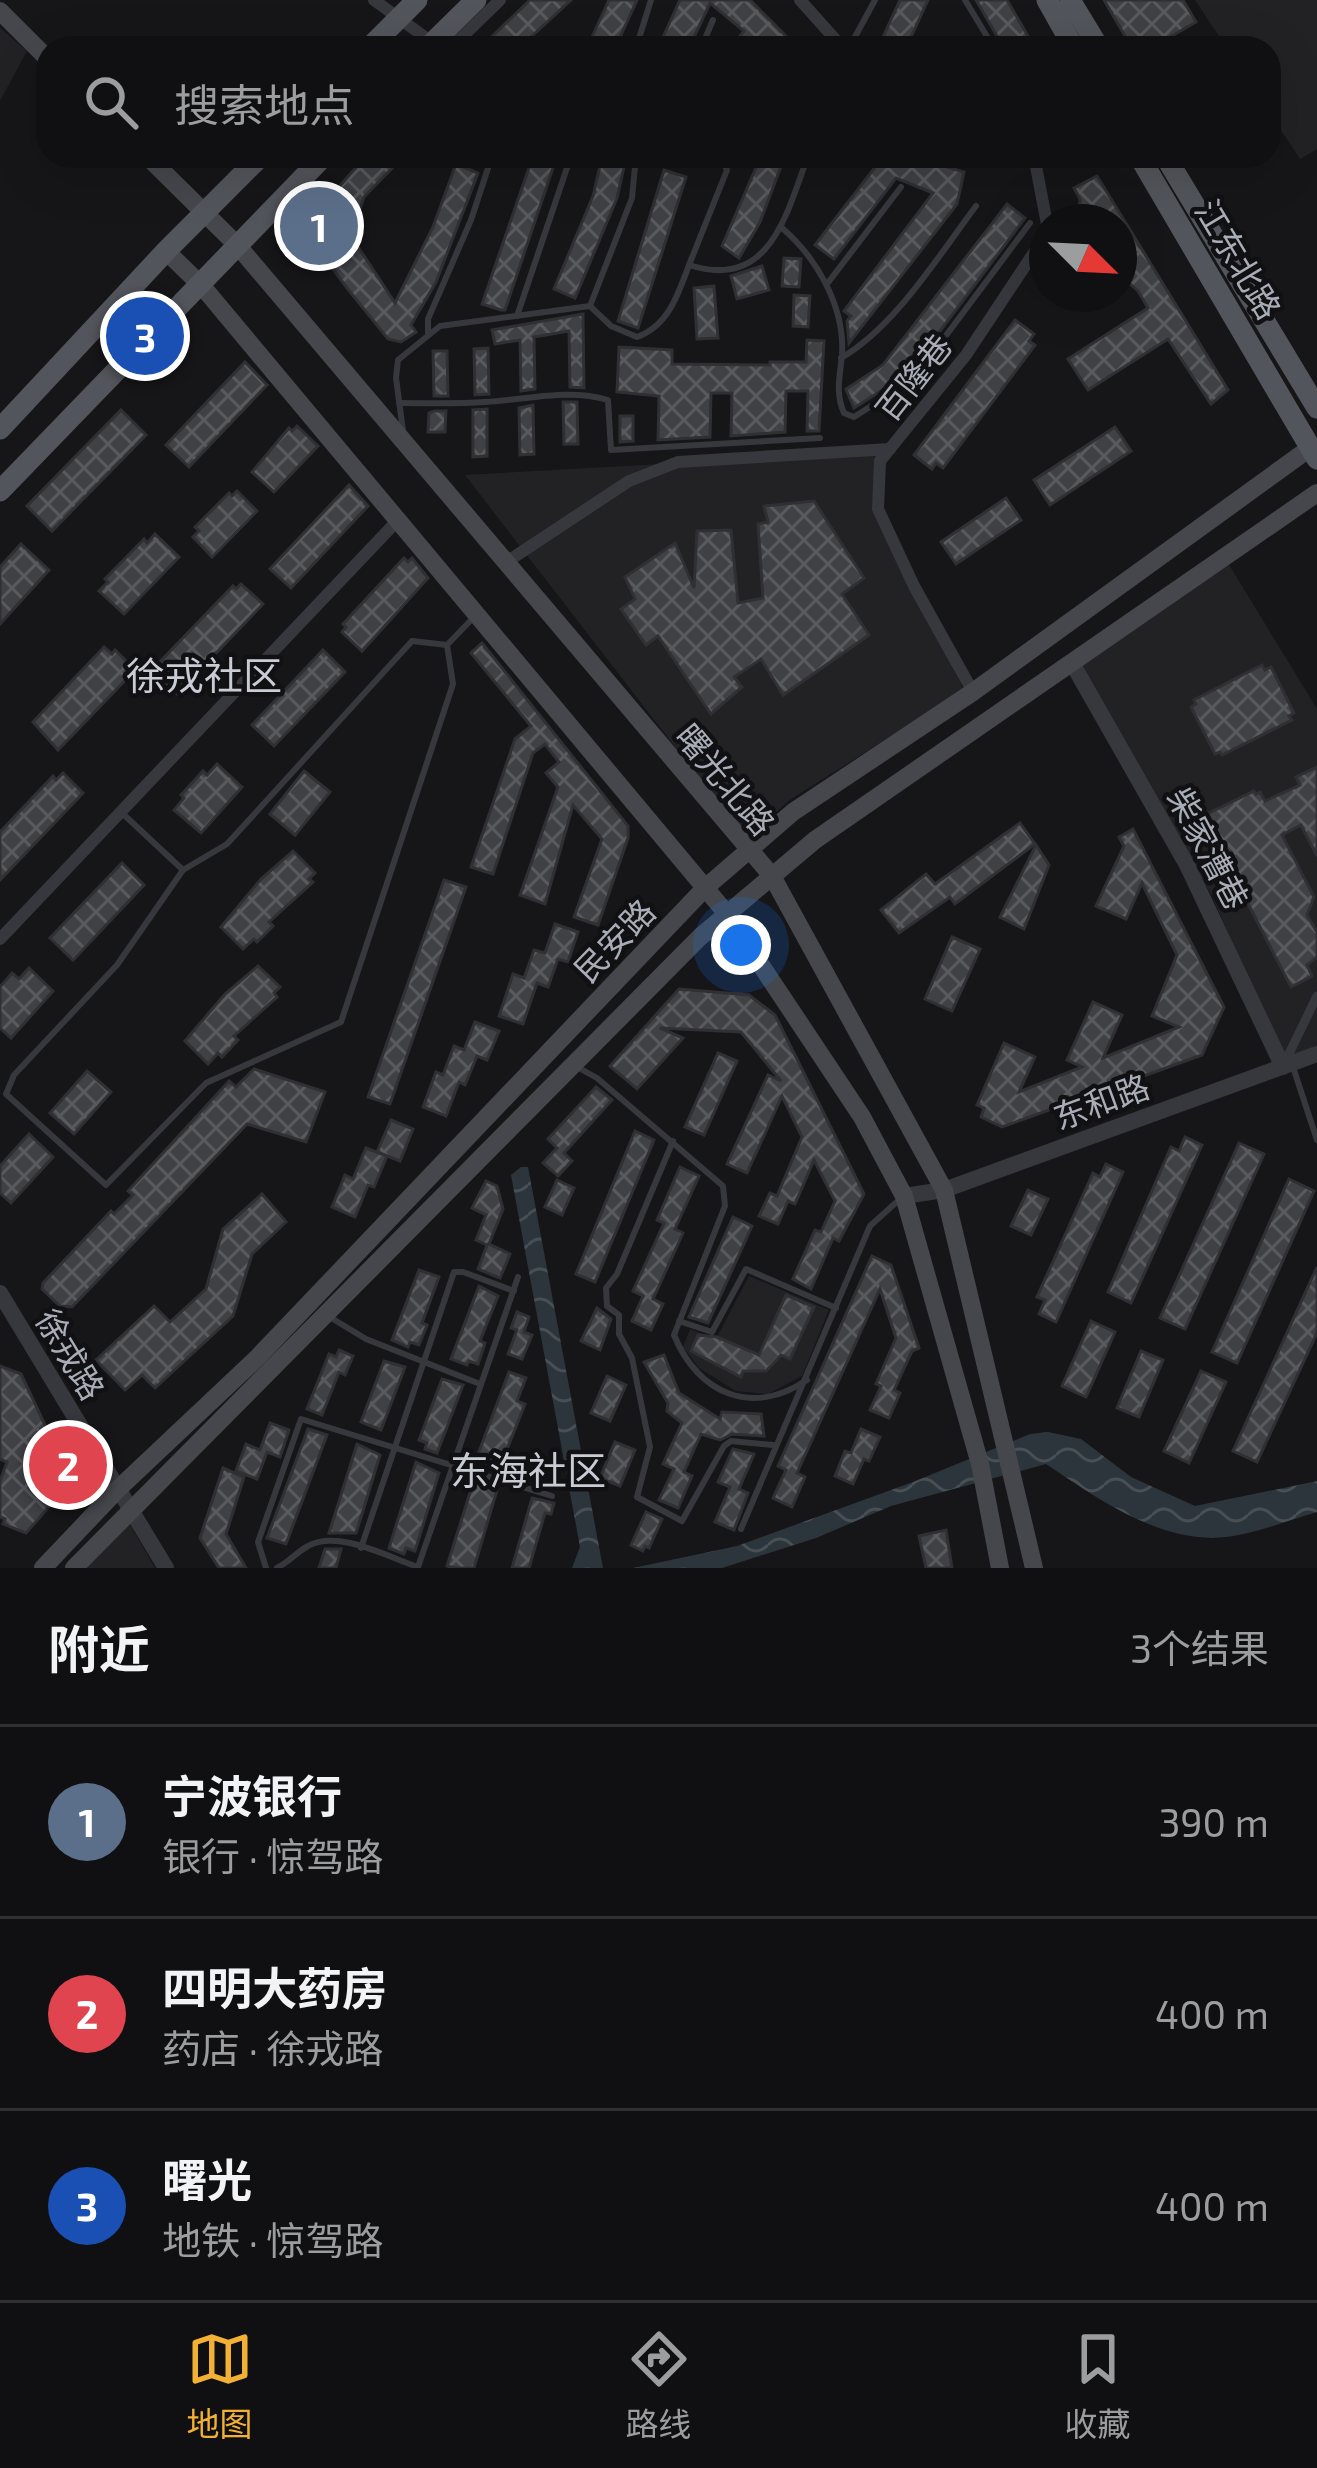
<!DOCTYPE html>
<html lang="zh">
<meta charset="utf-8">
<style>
body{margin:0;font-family:"Exo 2","Noto Sans SC",sans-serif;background:#1e1e20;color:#f1f3f6}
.compass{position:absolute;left:1029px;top:204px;width:108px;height:108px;border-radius:50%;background:#101012;box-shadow:0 12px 48px #0002;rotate:114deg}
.you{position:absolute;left:741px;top:945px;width:42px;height:42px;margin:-30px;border:9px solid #fff;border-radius:50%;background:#1a73e8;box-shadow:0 0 0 18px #1a73e833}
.badge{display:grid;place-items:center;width:78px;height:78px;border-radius:50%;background:#f2b134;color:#fff;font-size:39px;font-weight:700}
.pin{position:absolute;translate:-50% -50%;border:6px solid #fff;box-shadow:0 3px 12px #0006}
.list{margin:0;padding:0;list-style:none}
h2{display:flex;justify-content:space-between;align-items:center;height:156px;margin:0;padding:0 48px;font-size:51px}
h2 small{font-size:39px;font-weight:400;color:#9c9d9f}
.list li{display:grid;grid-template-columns:78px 1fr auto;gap:36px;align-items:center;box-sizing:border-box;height:192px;padding:0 48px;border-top:3px solid #303032}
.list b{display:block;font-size:45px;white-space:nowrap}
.list p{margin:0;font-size:39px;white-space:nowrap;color:#9c9d9f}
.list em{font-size:39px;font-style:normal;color:#9c9d9f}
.icon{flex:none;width:66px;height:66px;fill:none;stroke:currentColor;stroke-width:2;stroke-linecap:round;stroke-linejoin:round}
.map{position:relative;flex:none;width:1317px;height:1568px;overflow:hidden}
.search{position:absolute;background:#101012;box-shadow:0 12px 48px #0002;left:36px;right:36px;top:36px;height:132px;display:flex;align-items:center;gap:30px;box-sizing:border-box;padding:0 42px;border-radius:36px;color:#9c9d9f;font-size:45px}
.sheet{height:732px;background:#101012}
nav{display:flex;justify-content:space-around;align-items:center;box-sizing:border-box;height:168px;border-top:3px solid #303032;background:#101012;font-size:33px;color:#9c9d9f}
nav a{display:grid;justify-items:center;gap:6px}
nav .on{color:#f2b134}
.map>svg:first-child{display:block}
</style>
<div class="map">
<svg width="1317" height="1568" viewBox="0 0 1317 1568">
<defs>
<pattern id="water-waves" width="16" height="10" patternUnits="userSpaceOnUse" patternTransform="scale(3)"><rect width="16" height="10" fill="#2c353c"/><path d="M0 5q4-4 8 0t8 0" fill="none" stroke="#485056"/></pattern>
<pattern id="building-cross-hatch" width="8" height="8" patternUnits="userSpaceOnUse" patternTransform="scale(3)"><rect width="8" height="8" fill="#404145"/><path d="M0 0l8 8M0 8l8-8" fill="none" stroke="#595a5e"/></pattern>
</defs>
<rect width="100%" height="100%" fill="#161618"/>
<g fill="#222225">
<path d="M1195 0H1317V149L1300 159 1269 112V48H1227Z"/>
<path d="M0 28 27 51 0 101Z"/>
<path d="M877 452 872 510 964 690 788 801 747 840 465 475Z"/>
<path d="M1228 563 1317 709V1047L1283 1060 1212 896 1079 664Z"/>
<path d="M749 1276 829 1310 802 1376 768 1394 736 1391 699 1368 683 1347 690 1329 716 1339Z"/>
<path d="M129 1523 155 1568H86Z"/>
</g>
<g fill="url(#water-waves)">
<path d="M521 1167H528L603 1568H572L580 1547 511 1175Z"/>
<path d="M1048 1432 1081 1439 1131 1477 1195 1506 1317 1481V1512C1288 1520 1256 1534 1226 1537 1161 1544 1098 1499 1046 1464L891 1506 816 1538 722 1568H633L737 1546 913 1482 1030 1434Z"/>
</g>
<g fill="url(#building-cross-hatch)" stroke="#303034" stroke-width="3">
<path d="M530 0H571L519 48H480Z"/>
<path d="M609 0H637L615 48H587Z"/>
<path d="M680 0H750L798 48H730L744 31 710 3 689 48H658Z"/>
<path d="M900 0H928L906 48H878Z"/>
<path d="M976 0H1007L1035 48H1004Z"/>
<path d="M1104 0H1183L1196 22 1151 48H1132Z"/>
<path d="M366 156H404L364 197 351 236 395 303 433 227 456 164 478 173 436 282 411 325 416 332 401 342 388 339 347 288 330 265 322 242V219L330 197Z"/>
<path d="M533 156H557L505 310H501L482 304Z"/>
<path d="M761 156H785L760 222 739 258 722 246Z"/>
<path d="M862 156H911L964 172 957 204 849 343 847 321 851 316 844 311 933 193 896 178 834 259 815 245 876 166Z"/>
<path d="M601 161 624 167 617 198 575 298 554 289 593 196Z"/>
<path d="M664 170 686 177 638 328 618 321Z"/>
<path d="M1097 176 1228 390 1211 404 1168 339 1088 390 1068 359 1148 308 1138 291 1119 274V222H1078L1080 199 1074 188Z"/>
<path d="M1007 204 1025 218 922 355 896 381 854 408 846 389 883 365Z"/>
<path d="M784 258 801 259 799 287 782 286Z"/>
<path d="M762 266 769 290 737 299 731 276Z"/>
<path d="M714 286 718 338 697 339 694 288Z"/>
<path d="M794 295 810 296 808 327 793 326Z"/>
<path d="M583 314 584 388 570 387 569 331 534 337 535 389 521 391 520 340 495 344 492 330Z"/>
<path d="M1015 320 1034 334 1029 341 1035 345 943 468 936 463 932 469 914 455Z"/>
<path d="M807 340 824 341 819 431H807L808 391H786L785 432 731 436 732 393H711L710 437 658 440 659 396 617 392 619 347 672 350V364L770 365V362H806Z"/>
<path d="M488 348 489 394 475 395 474 349Z"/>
<path d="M433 351H447L448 396H434Z"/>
<path d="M245 362 267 385 189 467 166 445Z"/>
<path d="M563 402H577L578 444H564Z"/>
<path d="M533 405 534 454 520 455 519 408Z"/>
<path d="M487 409V456L473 457V410Z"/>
<path d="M121 410 146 435 52 531 27 506Z"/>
<path d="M434 411H446L445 432H428L429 413Z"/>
<path d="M620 416H633V441L620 442Z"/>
<path d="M297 426 318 446 274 492 252 472 289 428 292 431Z"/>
<path d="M1115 427 1131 451 1050 505 1034 480Z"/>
<path d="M349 485 368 506 291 588 270 569Z"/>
<path d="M237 491 257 511 212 557 193 537 199 531 195 527 229 493 232 496Z"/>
<path d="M1006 498 1021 520 956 564 941 542Z"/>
<path d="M814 501 864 578 842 594 869 635 783 695 761 659 734 677 742 687 711 714 658 636 646 645 621 609 635 599 625 577 675 543 694 588 697 531 731 530 738 603 763 598 758 524 768 522 764 506Z"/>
<path d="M155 534 179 557 124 614 99 591 108 582 105 579 144 539 147 543Z"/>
<path d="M21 544 49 570 0 624V567Z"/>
<path d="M404 558 408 562 412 558 428 578 362 651 342 632 346 627 343 624Z"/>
<path d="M241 584 263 604 177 694 152 670 233 586 236 589Z"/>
<path d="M482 643 628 826V838L598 925 574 917 602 839 573 805 545 904 520 895 558 787 546 773 559 762 545 744 533 753 493 874 471 867 515 739 531 726 471 653Z"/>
<path d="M104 647 112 654 115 650 135 670 58 750 33 722Z"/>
<path d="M323 650 345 672 274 746 252 725Z"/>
<path d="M1262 665 1265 670 1271 667 1294 713 1289 716 1292 720 1222 755 1220 752 1215 754 1191 707 1196 704 1194 700Z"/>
<path d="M217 764 242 787 201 833 174 810 184 798 181 795 203 771 207 775Z"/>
<path d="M1317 767V856L1301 825 1282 835 1314 897 1307 915 1317 932V957L1307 965 1312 976 1291 987 1206 822 1210 820 1207 814 1254 791 1256 794 1260 792 1265 801 1300 785 1296 777Z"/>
<path d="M304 771 330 792 295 835 270 814Z"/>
<path d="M63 773 83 793 0 880V832L53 776 56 780Z"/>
<path d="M1020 823 1035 844 955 904 950 897 899 933 881 910 926 874 935 884Z"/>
<path d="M1133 829 1224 1007 1202 1055 1002 1127 981 1117 984 1108 977 1105 1004 1043 1035 1057 1019 1092 1082 1067 1067 1060 1093 1002 1122 1015 1103 1058 1179 1027 1152 1016 1177 955 1142 883 1126 919 1096 906 1124 846 1119 837Z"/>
<path d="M1036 845 1049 865 1024 929 1000 917Z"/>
<path d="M293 851 315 873 309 879 313 882 269 922 273 926 257 942 254 939 243 949 221 927 261 879Z"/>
<path d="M122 863 144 885 73 960 50 938Z"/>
<path d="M444 880 466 887 390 1104 368 1097Z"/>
<path d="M555 924 578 932 568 962 558 959 548 987 537 983 523 1024 499 1016 513 974 524 978 534 950 545 953Z"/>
<path d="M952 937 980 949 952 1011 925 999Z"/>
<path d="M258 966 280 987 274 993 277 997 234 1036 238 1040 222 1057 218 1053 208 1064 185 1041 225 994Z"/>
<path d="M29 968 53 991 11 1038 0 1028V987L12 973 19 979Z"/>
<path d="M679 989 749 995 775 1015 864 1194 839 1241 833 1238 811 1289 793 1279 815 1230 821 1232 835 1201 814 1160 795 1204 788 1201 778 1224 759 1216 770 1193 777 1196 802 1137 782 1096 747 1173 727 1164 768 1075 781 1081 741 1032 660 1028 683 1038 637 1089 610 1066Z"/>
<path d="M475 1022 499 1031 487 1060 477 1056 465 1085 459 1082 446 1116 423 1107 436 1072 443 1075 454 1046 464 1050Z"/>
<path d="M718 1053 737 1061 704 1135 685 1127Z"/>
<path d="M254 1069 325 1092 306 1142 247 1124 72 1307 60 1306 42 1289 43 1283 111 1211 114 1214 133 1195 128 1191 229 1081 236 1087Z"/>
<path d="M87 1071 111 1092 74 1134 50 1113Z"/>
<path d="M596 1087 612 1100 564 1153 572 1161 558 1176 543 1163 557 1148 548 1139Z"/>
<path d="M391 1120 413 1129 400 1161 377 1152Z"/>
<path d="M635 1131 654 1140 595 1282 576 1274Z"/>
<path d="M29 1134 53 1157 11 1203 0 1193V1166Z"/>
<path d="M1185 1137 1202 1145 1131 1303 1108 1292 1171 1147 1179 1151Z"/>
<path d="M1239 1143 1264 1154 1185 1329 1160 1318Z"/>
<path d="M366 1148 387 1156 374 1187 368 1185 355 1217 332 1207 345 1175 353 1179Z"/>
<path d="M1106 1164 1123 1172 1056 1322 1039 1314 1045 1300 1037 1297 1093 1173 1100 1177Z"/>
<path d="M680 1167 699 1176 675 1229 683 1233 653 1299 663 1304 651 1330 632 1321 643 1296 633 1291 664 1223 657 1220Z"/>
<path d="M1289 1179 1314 1191 1237 1363 1212 1352Z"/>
<path d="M557 1180 574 1188 562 1215 545 1207Z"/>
<path d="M486 1181 497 1186 503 1209 489 1244 510 1254 500 1278 478 1269 487 1245 476 1240 486 1215 472 1208Z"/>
<path d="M1028 1190 1048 1199 1031 1235 1011 1226Z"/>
<path d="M262 1194 286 1222 252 1254 233 1316 155 1388 142 1375 125 1390 96 1360 154 1306 170 1322 206 1289 223 1229Z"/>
<path d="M733 1217 752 1226 708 1323 689 1317Z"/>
<path d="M872 1256 891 1265 919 1348 912 1351 894 1390 900 1393 889 1418 870 1410 881 1386 876 1384 896 1338 880 1289 797 1473 805 1477 792 1507 773 1498 786 1470 778 1466Z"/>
<path d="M1317 1267V1333L1257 1462 1233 1451Z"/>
<path d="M419 1270 439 1277 422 1323 427 1325 419 1345 410 1342 408 1347 392 1340Z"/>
<path d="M479 1286 498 1296 480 1341 485 1343 478 1364 469 1361 467 1365 451 1359Z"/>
<path d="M786 1295 814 1307 790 1359 781 1355 766 1371H743L741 1377 691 1351 698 1335 717 1337 759 1355Z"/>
<path d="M597 1308 611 1319 600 1350 581 1341Z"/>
<path d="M517 1312 529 1317 524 1332 532 1335 522 1359 508 1354 517 1330 511 1328Z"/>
<path d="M1091 1321 1115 1332 1086 1397 1062 1386Z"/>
<path d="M339 1350 353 1356 345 1375 339 1372 322 1415 307 1409 329 1354 336 1357Z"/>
<path d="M1141 1351 1163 1360 1139 1417 1117 1408Z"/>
<path d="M664 1355 679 1393 720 1419 722 1412 761 1414 764 1436 732 1434 720 1440 701 1434 684 1472 692 1476 678 1508 659 1500 674 1469 663 1464 682 1423 667 1411 668 1403 644 1362Z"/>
<path d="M384 1361 405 1367 381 1430 361 1422Z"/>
<path d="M0 1366 21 1374 61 1459 60 1486 53 1502 26 1533 3 1524 5 1519 0 1517V1481L7 1462 0 1459Z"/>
<path d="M1201 1371 1226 1382 1189 1463 1164 1451Z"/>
<path d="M509 1372 526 1378 517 1401 525 1404 504 1457 496 1454 491 1469 479 1466 481 1458 477 1457Z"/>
<path d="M607 1376 626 1385 610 1421 591 1413Z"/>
<path d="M442 1379 463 1385 437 1453 425 1449 427 1443 419 1440Z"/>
<path d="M270 1423 289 1430 280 1457 267 1452 257 1479 236 1471 246 1444 260 1450Z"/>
<path d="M308 1429 327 1435 286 1544 267 1538Z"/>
<path d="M861 1429 880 1437 869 1461 864 1459 853 1484 835 1476 845 1451 851 1453Z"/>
<path d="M615 1442 635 1450 620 1486 600 1478Z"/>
<path d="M357 1444 380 1455 362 1514 356 1533H329Z"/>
<path d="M733 1449 754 1454 739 1489 748 1493 734 1530 715 1522 730 1487 718 1482Z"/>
<path d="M416 1462 439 1473 415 1551 406 1548 404 1554 389 1548Z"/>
<path d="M223 1468 244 1477 226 1534 246 1568H219L200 1538Z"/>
<path d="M474 1480 497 1490 474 1568H455L447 1566Z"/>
<path d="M532 1498 554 1503 551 1514 545 1513 529 1568H512Z"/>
<path d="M646 1512 662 1519 649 1548 645 1546 643 1551 631 1545Z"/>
<path d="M946 1530 952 1568H926L919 1536Z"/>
<path d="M325 1549H341L336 1568H319Z"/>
</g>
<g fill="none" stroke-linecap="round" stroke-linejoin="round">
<g stroke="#37383d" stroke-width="6">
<path d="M965 0 994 48"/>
<path d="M636 48 651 0"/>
<path d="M701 48 713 20"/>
<path d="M849 48 875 0"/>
<path d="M720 156 727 170 689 265C770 291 786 215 808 156"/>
<path d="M782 228C817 258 845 307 842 355 840 376 835 393 844 413L854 417 901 387 930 357 1030 223"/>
<path d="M827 284 901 187"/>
<path d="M590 306 632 198 636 156"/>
<path d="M517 316 571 156"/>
<path d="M428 333V319L471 220 492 156"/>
<path d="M841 358C895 327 939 255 976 206"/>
<path d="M399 403C428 403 456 404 485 402 526 400 568 388 608 400L611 450 820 438"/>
<path d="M403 431 396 378 398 360 440 326 590 306 611 326 637 337C668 326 678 295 689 265"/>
<path d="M447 645 412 641 227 844 183 870 117 965 14 1075 6 1094 106 1185 206 1083 341 1022 453 684 447 645 474 617"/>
<path d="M121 812 183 870"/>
<path d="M1293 1067 1317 1140"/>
<path d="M579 1068 597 1078 723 1186 725 1206 674 1335C698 1394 752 1417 807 1380"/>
<path d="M673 1141 617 1274 606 1288 607 1306 619 1315V1334L632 1358 650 1447 637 1497 682 1521 724 1446 731 1441 773 1445"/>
<path d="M328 1316 366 1339 480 1384"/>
<path d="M679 1321 712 1332 746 1269 836 1308"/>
<path d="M741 1529 870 1226 901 1198"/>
<path d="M361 1548 454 1272H463L514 1291"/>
<path d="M266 1568 258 1542 301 1419 552 1496"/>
<path d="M277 1568C290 1561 297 1552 308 1546 337 1529 388 1557 418 1567L518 1277"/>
</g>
<path stroke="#37383d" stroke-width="9" d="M1285 1062 1317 996"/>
<g stroke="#37383d" stroke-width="12">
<path d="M374 0 433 43 460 39 500 0"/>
<path d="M800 0 843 48"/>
<path d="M1034 156 1047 224"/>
<path d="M505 563 629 481 678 462 890 449"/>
<path d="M973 692 914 586 878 509 880 461 966 355 1047 233"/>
<path d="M0 939 398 520"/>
</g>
<g stroke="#37383d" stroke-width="16">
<path d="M1072 663 1187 865 1283 1067"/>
<path d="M904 1196 944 1190 1317 1054"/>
<path d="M0 1293 166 1568"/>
</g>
<g stroke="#45474d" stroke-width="18">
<path d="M0 11 48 59"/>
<path d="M147 156 238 246 772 876 944 1190 1034 1568"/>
<path d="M166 251 202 286 727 914 862 1117 904 1196 980 1464 1000 1568"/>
<path d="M43 1568 117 1490 257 1358 705 888 793 812 973 692 1310 448"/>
<path d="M74 1568 700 937 815 840 1317 493"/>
</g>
<g stroke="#53555c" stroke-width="21">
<path d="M1047 0 1074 48"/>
<path d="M1070 0 1099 48"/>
<path d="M369 48 417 0"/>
<path d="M427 48 476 0"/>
<path d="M1139 156 1317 459"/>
<path d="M1165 156 1317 408"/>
<path d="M0 429 166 251 261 156"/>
<path d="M0 491 324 156"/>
</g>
</g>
<g text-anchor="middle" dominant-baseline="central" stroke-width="9" stroke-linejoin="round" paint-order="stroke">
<g font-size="33" fill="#a8adb8" stroke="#111113">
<text transform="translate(1239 259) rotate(59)">江东北路</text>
<text transform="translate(913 377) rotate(-52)">百隆巷</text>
<text transform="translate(726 779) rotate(50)">曙光北路</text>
<text transform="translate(1209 848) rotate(62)">柴家漕巷</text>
<text transform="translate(614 940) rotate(-46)">民安路</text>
<text transform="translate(1101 1101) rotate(-20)">东和路</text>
<text transform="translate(71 1354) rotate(59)">徐戎路</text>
</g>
<g font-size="39" fill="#c9ccd4" stroke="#111113">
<text x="204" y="674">徐戎社区</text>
<text x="528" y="1469">东海社区</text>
</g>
</g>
</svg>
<svg class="compass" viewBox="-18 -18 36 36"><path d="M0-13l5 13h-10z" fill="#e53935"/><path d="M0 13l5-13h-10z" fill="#9c9d9f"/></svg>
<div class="you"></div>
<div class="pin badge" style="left:319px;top:226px;background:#5c6f8a">1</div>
<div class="pin badge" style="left:68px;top:1465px;background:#e0444e">2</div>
<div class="pin badge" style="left:145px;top:336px;background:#1a4fb4">3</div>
<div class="search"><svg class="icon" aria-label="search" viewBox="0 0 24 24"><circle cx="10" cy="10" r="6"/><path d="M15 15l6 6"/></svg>搜索地点</div>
</div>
<section class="sheet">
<h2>附近<small>3个结果</small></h2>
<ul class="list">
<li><span class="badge" style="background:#5c6f8a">1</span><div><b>宁波银行</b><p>银行 · 惊驾路</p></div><em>390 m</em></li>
<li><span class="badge" style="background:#e0444e">2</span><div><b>四明大药房</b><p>药店 · 徐戎路</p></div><em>400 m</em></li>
<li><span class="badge" style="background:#1a4fb4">3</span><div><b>曙光</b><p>地铁 · 惊驾路</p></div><em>400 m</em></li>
</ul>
</section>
<nav>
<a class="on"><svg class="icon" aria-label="map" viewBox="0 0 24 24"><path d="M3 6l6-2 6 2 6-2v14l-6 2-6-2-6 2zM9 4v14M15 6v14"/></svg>地图</a>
<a><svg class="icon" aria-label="directions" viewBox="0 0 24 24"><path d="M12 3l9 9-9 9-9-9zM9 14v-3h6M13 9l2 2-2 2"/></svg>路线</a>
<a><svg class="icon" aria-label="saved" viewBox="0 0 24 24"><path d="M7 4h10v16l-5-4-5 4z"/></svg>收藏</a>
</nav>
